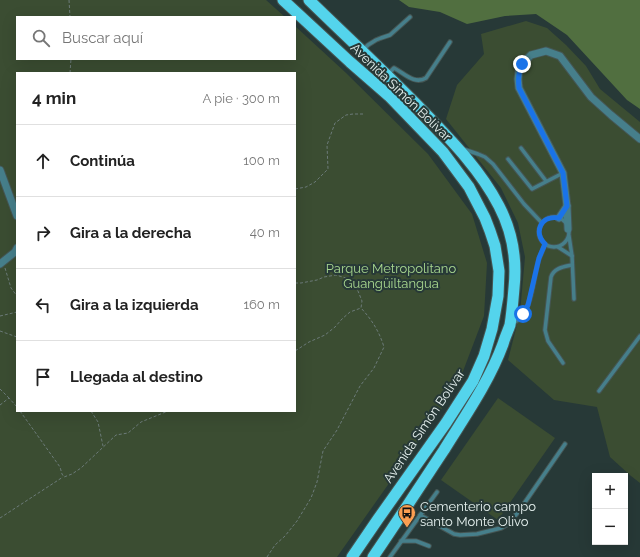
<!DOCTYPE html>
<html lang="es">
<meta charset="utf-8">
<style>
body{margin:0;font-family:Raleway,sans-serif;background:#f6f6f6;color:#222}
.controls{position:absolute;right:12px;bottom:12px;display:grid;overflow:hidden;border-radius:0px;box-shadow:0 4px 16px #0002}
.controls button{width:36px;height:36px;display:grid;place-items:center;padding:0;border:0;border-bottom:1px solid #e0e0e0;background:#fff;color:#222;font:20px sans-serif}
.stop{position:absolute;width:12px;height:12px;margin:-9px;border:3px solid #1a73e8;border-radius:50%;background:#fff}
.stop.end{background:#1a73e8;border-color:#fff;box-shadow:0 1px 4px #0008}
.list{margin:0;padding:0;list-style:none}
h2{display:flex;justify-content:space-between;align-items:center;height:52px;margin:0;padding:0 16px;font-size:17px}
h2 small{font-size:13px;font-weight:400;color:#767676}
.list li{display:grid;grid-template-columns:26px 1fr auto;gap:12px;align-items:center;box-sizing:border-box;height:72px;padding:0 16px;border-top:1px solid #e0e0e0}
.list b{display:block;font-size:15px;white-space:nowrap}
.list em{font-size:13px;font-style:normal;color:#767676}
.icon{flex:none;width:22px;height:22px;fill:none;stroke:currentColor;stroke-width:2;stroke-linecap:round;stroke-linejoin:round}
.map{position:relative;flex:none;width:640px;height:557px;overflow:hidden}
.search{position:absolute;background:#fff;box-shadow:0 4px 16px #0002;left:16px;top:16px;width:280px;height:44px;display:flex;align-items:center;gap:10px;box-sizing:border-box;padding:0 14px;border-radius:0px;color:#767676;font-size:15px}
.panel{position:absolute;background:#fff;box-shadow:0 4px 16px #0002;left:16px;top:72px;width:280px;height:340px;border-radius:0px}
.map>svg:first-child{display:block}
</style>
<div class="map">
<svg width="640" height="557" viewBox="0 0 640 557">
<rect width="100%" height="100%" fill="#273937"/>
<g fill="#3b4d32" fill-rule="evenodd">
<path d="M0 0H266L285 17H17V59H295V26L345 72 428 154 472 214 487 263 484 316 457 387 337 557H0ZM17 73H295V411H17Z"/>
<path d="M526 21 547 28 566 45 586 66 600 89 640 122V483L631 476 610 457 597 407 554 400 508 360 520 313 525 257 518 223 501 188 446 119 457 85 484 54 481 34Z"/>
<path d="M498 398 555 438 498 520 441 480Z"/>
</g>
<path fill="#516f40" d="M399 0H640V109L627 100 567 35 536 14 505 16 467 24 440 12 409 7Z"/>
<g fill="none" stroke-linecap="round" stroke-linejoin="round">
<defs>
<g id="service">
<path d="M363 50 368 45 376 40 381 38 390 35 410 17"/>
<path d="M388 74 394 68C404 73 414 85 426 78L450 42"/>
<path d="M521 148 546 181"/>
<path d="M463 149 478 154 485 157 493 164 524 204 542 223"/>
<path d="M508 159 532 189 563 173"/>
<circle cx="554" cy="232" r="15"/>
<path d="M569 236 572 256 574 299"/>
<path d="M558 247 572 256"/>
<path d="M512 324C534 312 532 280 539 259 541 254 543 249 545 245"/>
<path d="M563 363 548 341 545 330 551 277C554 268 563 267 572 265"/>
<path d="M599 391 640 336"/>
<path d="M420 515 454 534 460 535 477 534 501 528 508 524 519 511 565 444"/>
<path d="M401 541H416L429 546"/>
<path d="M390 557 437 492"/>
</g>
<g id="minor">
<path d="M0 170 17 216"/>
<path d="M559 218 567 206"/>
<path d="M568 229 567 206 563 173 519 88 518 79 519 71 522 64 531 55 546 51 560 56 591 97 611 115 640 139"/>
<path d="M0 264 15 252 17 248"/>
</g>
<g id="trunk">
<path d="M283 0 350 62 389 96 443 152 469 187 485 218 490 231 495 246 499 271 498 296 492 329 484 356 473 381 446 423 378 519 352 557"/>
<path d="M309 0C348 38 388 75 425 113 453 142 481 171 499 206 512 231 517 260 514 288 513 300 512 313 510 325 508 331 505 337 503 344 489 382 465 416 444 450 420 486 397 522 373 557"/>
</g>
</defs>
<use href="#service" stroke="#455654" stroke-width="5.5"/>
<use href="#minor" stroke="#455654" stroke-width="9"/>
<use href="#trunk" stroke="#455654" stroke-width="13"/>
<g stroke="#6c7b79" stroke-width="1" stroke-dasharray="3 2" stroke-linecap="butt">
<path d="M69 0 70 17"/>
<path d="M70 73 71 59"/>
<path d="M295 189 306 187 315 182 328 169 327 145 335 123 346 115 353 114H365"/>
<path d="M5 268 11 288 17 296"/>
<path d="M295 283H301L317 280 324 277 336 275 349 279 358 291 362 301 361 308 350 312 342 319 335 327 325 335 309 342 295 351"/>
<path d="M0 316 17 312"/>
<path d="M0 331 17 337"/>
<path d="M0 389 9 398"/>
<path d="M0 405 9 398 17 407"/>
<path d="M20 411 60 467 62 474 64 477 72 474 81 468 116 435 128 433 141 422 168 411"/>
<path d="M91 411 98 422 103 446"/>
<path d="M0 518 63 477"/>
<path d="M267 557 275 545 285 536 297 521 311 498 317 482 323 451 337 430 360 386 374 368 384 347C379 331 372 320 361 308"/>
</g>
<use href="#service" stroke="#467f8b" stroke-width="3.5"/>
<use href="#minor" stroke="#467f8b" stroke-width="7"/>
<use href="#trunk" stroke="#54d4ec" stroke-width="11"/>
</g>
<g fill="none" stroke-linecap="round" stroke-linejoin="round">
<path stroke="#1a73e8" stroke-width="5" d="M522 64C518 72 518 79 519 88L563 173 567 206 559 218C541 215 533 232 545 244L539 258 528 305 523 314"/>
</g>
<defs>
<symbol id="bus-pin" viewBox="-11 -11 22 30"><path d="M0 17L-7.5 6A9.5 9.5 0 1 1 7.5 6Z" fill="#fb9e51" stroke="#273937"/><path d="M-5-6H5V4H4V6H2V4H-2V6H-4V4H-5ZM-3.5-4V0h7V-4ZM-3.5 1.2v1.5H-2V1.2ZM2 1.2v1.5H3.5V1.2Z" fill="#111"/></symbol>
</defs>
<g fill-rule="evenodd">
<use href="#bus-pin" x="397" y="503" width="20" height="27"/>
</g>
<g text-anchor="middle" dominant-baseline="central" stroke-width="4" stroke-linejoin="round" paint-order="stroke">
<g font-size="13" fill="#e5f0ee" stroke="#273937">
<text transform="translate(401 92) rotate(44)">Avenida Simón Bolívar</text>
<text transform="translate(424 426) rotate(-56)">Avenida Simón Bolívar</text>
</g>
<g font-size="13" fill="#a8d78f" stroke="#273937">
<text x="391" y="268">Parque Metropolitano<tspan x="391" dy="15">Guangüiltangua</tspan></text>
</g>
<g font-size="13" fill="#e5f0ee" stroke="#273937" text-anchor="start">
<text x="420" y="506">Cementerio campo<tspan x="420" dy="15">santo Monte Olivo</tspan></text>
</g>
</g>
</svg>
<div class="controls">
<button>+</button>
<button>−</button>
</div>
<div class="stop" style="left:523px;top:314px"></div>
<div class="stop end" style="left:522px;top:64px"></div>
<div class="search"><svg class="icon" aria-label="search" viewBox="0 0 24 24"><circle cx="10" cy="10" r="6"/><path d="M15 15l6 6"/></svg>Buscar aquí</div>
<section class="panel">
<h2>4 min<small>A pie · 300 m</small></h2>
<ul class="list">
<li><svg class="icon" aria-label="ahead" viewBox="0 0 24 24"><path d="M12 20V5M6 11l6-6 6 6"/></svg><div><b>Continúa</b></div><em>100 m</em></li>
<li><svg class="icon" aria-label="right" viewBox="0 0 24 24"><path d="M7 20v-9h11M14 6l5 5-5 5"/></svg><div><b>Gira a la derecha</b></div><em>40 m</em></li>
<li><svg class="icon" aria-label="left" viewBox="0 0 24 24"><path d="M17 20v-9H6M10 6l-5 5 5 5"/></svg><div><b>Gira a la izquierda</b></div><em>160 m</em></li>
<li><svg class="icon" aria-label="arrive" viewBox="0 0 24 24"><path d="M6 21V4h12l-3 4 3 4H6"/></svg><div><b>Llegada al destino</b></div></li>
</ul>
</section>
</div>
